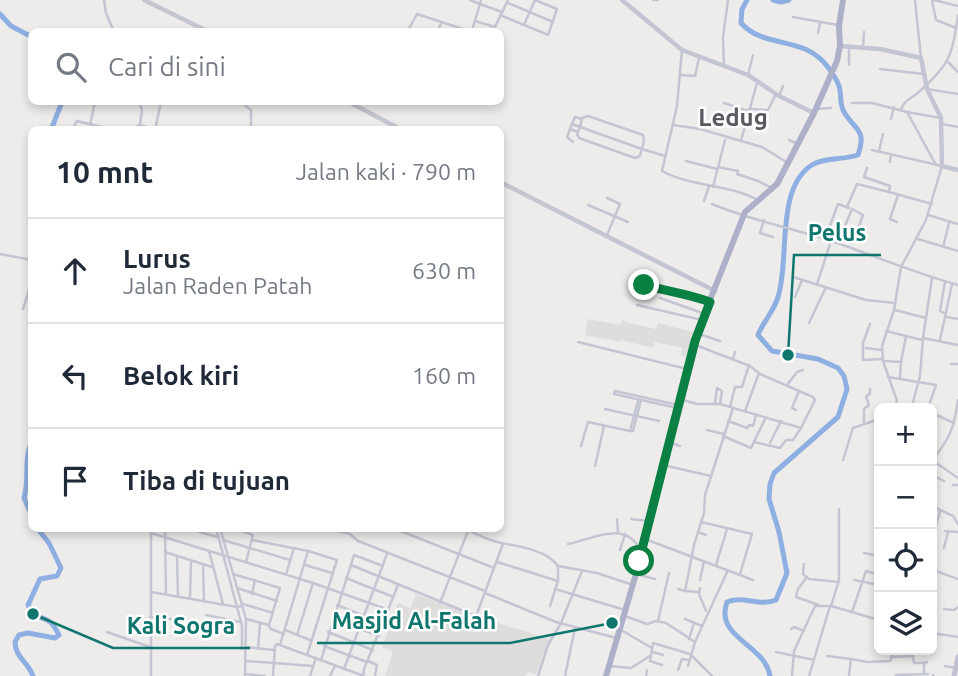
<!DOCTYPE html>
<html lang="id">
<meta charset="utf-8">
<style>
body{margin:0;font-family:Ubuntu,sans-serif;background:#f2f2f3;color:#1f2937}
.controls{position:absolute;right:21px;bottom:21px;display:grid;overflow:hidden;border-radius:10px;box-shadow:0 4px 10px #0003}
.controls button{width:63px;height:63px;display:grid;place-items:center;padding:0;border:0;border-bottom:2px solid #e0e1e3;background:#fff;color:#1f2937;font:35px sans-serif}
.stop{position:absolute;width:21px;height:21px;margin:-16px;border:5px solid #0b8043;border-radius:50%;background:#fff}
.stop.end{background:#0b8043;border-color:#fff;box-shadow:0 2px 7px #0008}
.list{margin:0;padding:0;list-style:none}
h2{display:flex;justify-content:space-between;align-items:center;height:91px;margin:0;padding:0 28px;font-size:30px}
h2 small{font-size:23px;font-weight:400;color:#747a83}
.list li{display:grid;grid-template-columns:46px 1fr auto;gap:21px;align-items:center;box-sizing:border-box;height:105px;padding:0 28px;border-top:2px solid #e0e1e3}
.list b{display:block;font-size:26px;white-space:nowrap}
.list p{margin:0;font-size:23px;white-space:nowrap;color:#747a83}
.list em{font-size:23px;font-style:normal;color:#747a83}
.icon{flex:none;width:38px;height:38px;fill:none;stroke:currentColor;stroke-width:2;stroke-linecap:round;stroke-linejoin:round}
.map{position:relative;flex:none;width:958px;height:676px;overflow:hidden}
.search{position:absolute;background:#fff;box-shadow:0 4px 10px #0003;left:28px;top:28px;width:476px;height:77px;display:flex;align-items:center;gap:18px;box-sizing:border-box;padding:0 24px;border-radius:10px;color:#747a83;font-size:26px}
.panel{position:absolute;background:#fff;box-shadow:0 4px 10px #0003;left:28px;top:126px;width:476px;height:406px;border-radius:10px}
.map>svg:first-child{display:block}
</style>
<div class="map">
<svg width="958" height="676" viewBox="0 0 958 676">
<rect width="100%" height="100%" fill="#eeeceb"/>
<g fill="#dfdddc">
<path d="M588 319 621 325 623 319 625 322 656 329 658 323 693 332 686 356 681 355 683 348 655 342 653 348 621 340 620 342 585 335Z"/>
<path d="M416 594 478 617 550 639 536 674 528 672 525 676H385L393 652 382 647 398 603 410 608Z"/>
</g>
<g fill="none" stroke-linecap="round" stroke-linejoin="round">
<g stroke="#8eafe2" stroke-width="5">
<path d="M747 0 742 9 741 23C764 49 803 35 827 66 832 73 839 81 840 90 841 97 840 105 844 112 855 131 867 128 858 155 844 160 824 157 812 165 775 188 790 261 778 297 774 311 763 322 758 335L772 351 818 359 838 368 844 376 847 389 838 417 774 473 770 484 769 499 779 532 787 573 776 600C760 607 742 595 727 602 714 638 765 644 770 676"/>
<path d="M773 0 781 2 789 0"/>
<path d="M0 14 11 26 32 37"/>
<path d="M51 130 62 102"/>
<path d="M32 441C23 460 30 478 24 498L32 516"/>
<path d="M33 676C28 662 15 657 15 642L19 635 28 633 55 638 59 635C49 616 48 622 33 614L28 605 40 579 57 576 61 568 49 543 37 528"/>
</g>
<g stroke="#c3c5d2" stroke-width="2.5">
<path d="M104 0 106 13 114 32"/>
<path d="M470 0 480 4 481 0"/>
<path d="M653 0H658"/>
<path d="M915 0 921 58"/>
<path d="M932 0 936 20 956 28"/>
<path d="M934 0 958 6"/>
<path d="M508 3 553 22"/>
<path d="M500 15 546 34 548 35 557 9 535 0 524 25"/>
<path d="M793 17 838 25"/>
<path d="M475 21 495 27 508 0"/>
<path d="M409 28 418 32"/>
<path d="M472 30 480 4 502 12"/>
<path d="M407 32 417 14 469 31"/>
<path d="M438 32 441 23"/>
<path d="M818 33 820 23"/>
<path d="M863 47 864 32"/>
<path d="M682 50 677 106 662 171C691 187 729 184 758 200"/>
<path d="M948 62 958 72"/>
<path d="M724 65 723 37 728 0"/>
<path d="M849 65V47"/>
<path d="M880 69 924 74"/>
<path d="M681 75 695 76 699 58"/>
<path d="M748 75 753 55"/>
<path d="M927 89 958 94"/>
<path d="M779 96 783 86"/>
<path d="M241 102 251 110V130"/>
<path d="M724 103 748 111"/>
<path d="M852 103H872L907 112 936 165"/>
<path d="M749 109 768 110 776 94"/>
<path d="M817 109 831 108"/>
<path d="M901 109C906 98 912 99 920 91 951 63 952 55 958 15"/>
<path d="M907 112 941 118"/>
<path d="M891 119 894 107"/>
<path d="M572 124 580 127 577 134 579 138 635 158 640 156C641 150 646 141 643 135L588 116 582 118 580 127 642 149 665 156"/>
<path d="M942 124 958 127"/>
<path d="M90 125 95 102"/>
<path d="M140 125 153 129"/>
<path d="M673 125 700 129 762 147 788 163"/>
<path d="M570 129 575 117 582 119"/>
<path d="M72 130 77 121 114 130"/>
<path d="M133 130 140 124 142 110 139 102"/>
<path d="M155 130 161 102"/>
<path d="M789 140 798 144"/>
<path d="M741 141 757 83"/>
<path d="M573 142 567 137 570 129 578 132"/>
<path d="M872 150 942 166 926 220 901 267 894 310 882 346 883 361 897 401 893 408"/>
<path d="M879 151 883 134"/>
<path d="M686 161 717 169"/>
<path d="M890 162 891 154"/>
<path d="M718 167 738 171 737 174 758 181 770 187"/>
<path d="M867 168 864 177 890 186 889 192 932 204"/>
<path d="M713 187 725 140"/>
<path d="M607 198 620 204 607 235"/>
<path d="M704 201 709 186"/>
<path d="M712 204C750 220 791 228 831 241 873 255 914 273 958 285"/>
<path d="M588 205 628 222"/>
<path d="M847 207 857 184 889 192"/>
<path d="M928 215 958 224"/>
<path d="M764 220 760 233 773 237"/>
<path d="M897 222 890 219 898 195"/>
<path d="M825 239 838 204 849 208"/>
<path d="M918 239 958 251"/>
<path d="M838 243 852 209 863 215 858 229"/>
<path d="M943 247 949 223"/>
<path d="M0 254 32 260"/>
<path d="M793 277 866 300 895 303"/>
<path d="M632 282 707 300"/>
<path d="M945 282 940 311 946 314"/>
<path d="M817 284 831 241"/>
<path d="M795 297 802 280"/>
<path d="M660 298 705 314"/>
<path d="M637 305 702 320"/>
<path d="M23 309 32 281"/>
<path d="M895 310 926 318"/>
<path d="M946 317 958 319"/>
<path d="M809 323 826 287"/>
<path d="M870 324 863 343V360L882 359"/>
<path d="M886 331 922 340"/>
<path d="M699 334 720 341"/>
<path d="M923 338 958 345"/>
<path d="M940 340 952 284"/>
<path d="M578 342 687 369"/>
<path d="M866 348 881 350"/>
<path d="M733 359 735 352"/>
<path d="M883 361 901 362 906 336"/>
<path d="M951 364H958"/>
<path d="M888 377 936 385 928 408"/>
<path d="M900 378 901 362"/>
<path d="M787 385 797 372 803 370"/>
<path d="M615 391 614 394 677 408"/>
<path d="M615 391 678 405"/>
<path d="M683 400 697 404H720L801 428 815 400 813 397 760 374 750 366 698 346"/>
<path d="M715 404 717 388 722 391 720 404"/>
<path d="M730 407 735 387H742L749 365"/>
<path d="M919 408 914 406 913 402 920 376 923 338 932 278"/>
<path d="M605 409 659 421"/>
<path d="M796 410 792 408 799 391"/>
<path d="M745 411 759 373"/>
<path d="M932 413 954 423"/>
<path d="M728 421 747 428 749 425 753 426 756 415"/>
<path d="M864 423V409L869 405 866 397 870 393V389"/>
<path d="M707 430 724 434"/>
<path d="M630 431H633L641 400"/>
<path d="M630 431 638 401"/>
<path d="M723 436 751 448 766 417"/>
<path d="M754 442 780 448 786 440H793L801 428"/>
<path d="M672 443 680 446"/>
<path d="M770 443 781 421"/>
<path d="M581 446 588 422 630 431"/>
<path d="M843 460 853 428 879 419"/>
<path d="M932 460C950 439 954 428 958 400"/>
<path d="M932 460 958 478"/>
<path d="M595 466 604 426"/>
<path d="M667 466 711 476"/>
<path d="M932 475 944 481"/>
<path d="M953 485H958"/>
<path d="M932 506 953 516 958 524"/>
<path d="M617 519 618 532"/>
<path d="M631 519 649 521"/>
<path d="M701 522 752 534 740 574"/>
<path d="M936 526 940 511"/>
<path d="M151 528V676"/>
<path d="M165 528 166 594"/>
<path d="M186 528 217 537"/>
<path d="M216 528 242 626V649"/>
<path d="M220 528 246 619 245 676"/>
<path d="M234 528 253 535 246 562"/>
<path d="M324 528 350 534 358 541 485 591"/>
<path d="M393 528 494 568"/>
<path d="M463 528C475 533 488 540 501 543 518 546 547 550 558 566L597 573 633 585"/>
<path d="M945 531 958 532"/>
<path d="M698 532 706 535"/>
<path d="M151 533 313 583 389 610"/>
<path d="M645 539 753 580"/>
<path d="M223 540 290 560"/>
<path d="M252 540 308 551 337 560 307 655"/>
<path d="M568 544C593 539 624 520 640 549"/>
<path d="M944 548 948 532"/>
<path d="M620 550 625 534"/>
<path d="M209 551 223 604"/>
<path d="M165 552 212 567"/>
<path d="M864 553 879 556"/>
<path d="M177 557 178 596"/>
<path d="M629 557 639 560"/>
<path d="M932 560 936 571 958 579"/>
<path d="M497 562 558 581"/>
<path d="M203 564 204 601"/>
<path d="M804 564 803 574 809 579 839 582"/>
<path d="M305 565 332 573"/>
<path d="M351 565 476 616 503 544"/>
<path d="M716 565 727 529"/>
<path d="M233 574 280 588 269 625 246 619"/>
<path d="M286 574 294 548"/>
<path d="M636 574 655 579"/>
<path d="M807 577 798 589 796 597 819 605"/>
<path d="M346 578 391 596"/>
<path d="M700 580 704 561"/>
<path d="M854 580 879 585"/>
<path d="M237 588 277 601"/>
<path d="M700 588 699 594 706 611"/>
<path d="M555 589 625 610"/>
<path d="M678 589 685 591"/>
<path d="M151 592 237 607 242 606"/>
<path d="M699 592 685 591 694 545 704 513 705 495 733 408"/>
<path d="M485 593 556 622 616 638"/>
<path d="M252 594 255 580"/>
<path d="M190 598 191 560"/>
<path d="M440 603 469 528"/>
<path d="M243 604 273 613"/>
<path d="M337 605 382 623"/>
<path d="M550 606 558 581V566"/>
<path d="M831 606 839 580V509"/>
<path d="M944 609 954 610 958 607"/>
<path d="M852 612 866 571 873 573"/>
<path d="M206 615 240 622"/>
<path d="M625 616 647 624 656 621 666 623 695 642"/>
<path d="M150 617 171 619"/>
<path d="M334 619 379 636"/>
<path d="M685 619 702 626"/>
<path d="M658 621 669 573"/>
<path d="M269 626 271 629 284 634"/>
<path d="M791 629 794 627 804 631"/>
<path d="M285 630 310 640"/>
<path d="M621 630 652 648"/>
<path d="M107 632 150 647"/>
<path d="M328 632 373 650"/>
<path d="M932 633 958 637"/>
<path d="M297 635 313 583"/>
<path d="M689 639 694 623"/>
<path d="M280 645 308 551"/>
<path d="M324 646 367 662"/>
<path d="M245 647 275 650"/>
<path d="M258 648 260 624"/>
<path d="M653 652 663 655"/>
<path d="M776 652 814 660"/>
<path d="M827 656 851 659"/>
<path d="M892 657 913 656 914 663H924"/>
<path d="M321 660 354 555 383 566"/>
<path d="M246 661 313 666"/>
<path d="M368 661 377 665 375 676"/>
<path d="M662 665 650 661 653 643 690 654 712 676"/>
<path d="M609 666 631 668 650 656"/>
<path d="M688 666 695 642 728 570"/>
<path d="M945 666 955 668"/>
<path d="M344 669 387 554"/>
<path d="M678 670 682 659 689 660"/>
<path d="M245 674 265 676"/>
<path d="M924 674V663L927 662"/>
<path d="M896 675 928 674"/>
<path d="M933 675V676"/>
<path d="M273 676 275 646 277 644 364 676"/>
<path d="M310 676 316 658"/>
<path d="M330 676 335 666"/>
<path d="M363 676 364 669 398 585"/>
<path d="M538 676 548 645 561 623 582 571"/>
<path d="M565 676 575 628"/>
<path d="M646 676 647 670"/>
<path d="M792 676 794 651 815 606H831L879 620"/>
<path d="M809 676 830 606"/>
<path d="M849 676 851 659 867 662 890 661 894 650"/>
</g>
<g stroke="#c3c5d2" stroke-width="4.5">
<path d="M144 0 209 32"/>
<path d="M622 0 682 50 748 75 779 96 814 113"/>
<path d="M840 46 880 49 921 58 927 89 941 118 942 166 958 170"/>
<path d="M349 102 402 130"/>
<path d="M500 182 715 291"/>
</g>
<path stroke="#bfc1d3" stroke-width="5" d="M954 676 958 657"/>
<path stroke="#adb0c8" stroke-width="6" d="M606 676 636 574 702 320 745 212 777 184 814 113 837 61 840 46 839 26 843 0"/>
</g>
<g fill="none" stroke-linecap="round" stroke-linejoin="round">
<path stroke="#0b8043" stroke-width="9" d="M639 561 695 341 710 302C689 294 666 291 644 285"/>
</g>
<g text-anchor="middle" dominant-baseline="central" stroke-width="5" stroke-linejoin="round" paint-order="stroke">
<g font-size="24" font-weight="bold" fill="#595960" stroke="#fff">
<text x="733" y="117">Ledug</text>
</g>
</g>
<path fill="none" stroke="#0f766e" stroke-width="2.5" d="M788 355L794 255H881M612 623L510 643H317M33 614L113 648H250"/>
<g fill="#0f766e" stroke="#fff" stroke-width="2.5">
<circle cx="788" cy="355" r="7"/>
<circle cx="612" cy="623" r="7"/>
<circle cx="33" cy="614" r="7"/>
</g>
<g font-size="23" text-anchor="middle" font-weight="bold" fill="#0f766e" stroke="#fff" stroke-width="5" stroke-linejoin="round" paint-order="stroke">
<text x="837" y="241">Pelus</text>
<text x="414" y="629">Masjid Al-Falah</text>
<text x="181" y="634">Kali Sogra</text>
</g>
</svg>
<div class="controls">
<button>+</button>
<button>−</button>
<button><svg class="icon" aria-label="locate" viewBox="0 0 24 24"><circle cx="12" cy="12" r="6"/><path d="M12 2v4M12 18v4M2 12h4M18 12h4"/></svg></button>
<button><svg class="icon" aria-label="layers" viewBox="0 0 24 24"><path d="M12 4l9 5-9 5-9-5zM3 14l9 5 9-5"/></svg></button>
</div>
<div class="stop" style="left:639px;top:561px"></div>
<div class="stop end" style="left:644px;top:285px"></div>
<div class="search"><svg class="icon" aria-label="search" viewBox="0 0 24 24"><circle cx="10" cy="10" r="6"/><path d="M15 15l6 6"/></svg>Cari di sini</div>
<section class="panel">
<h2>10 mnt<small>Jalan kaki · 790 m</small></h2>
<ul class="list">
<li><svg class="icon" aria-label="ahead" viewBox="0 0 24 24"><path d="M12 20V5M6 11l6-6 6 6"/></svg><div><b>Lurus</b><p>Jalan Raden Patah</p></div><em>630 m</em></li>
<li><svg class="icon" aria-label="left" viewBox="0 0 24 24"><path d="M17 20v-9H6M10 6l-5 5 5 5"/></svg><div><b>Belok kiri</b></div><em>160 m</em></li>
<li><svg class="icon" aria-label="arrive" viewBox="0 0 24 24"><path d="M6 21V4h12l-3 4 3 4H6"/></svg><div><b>Tiba di tujuan</b></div></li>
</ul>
</section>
</div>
